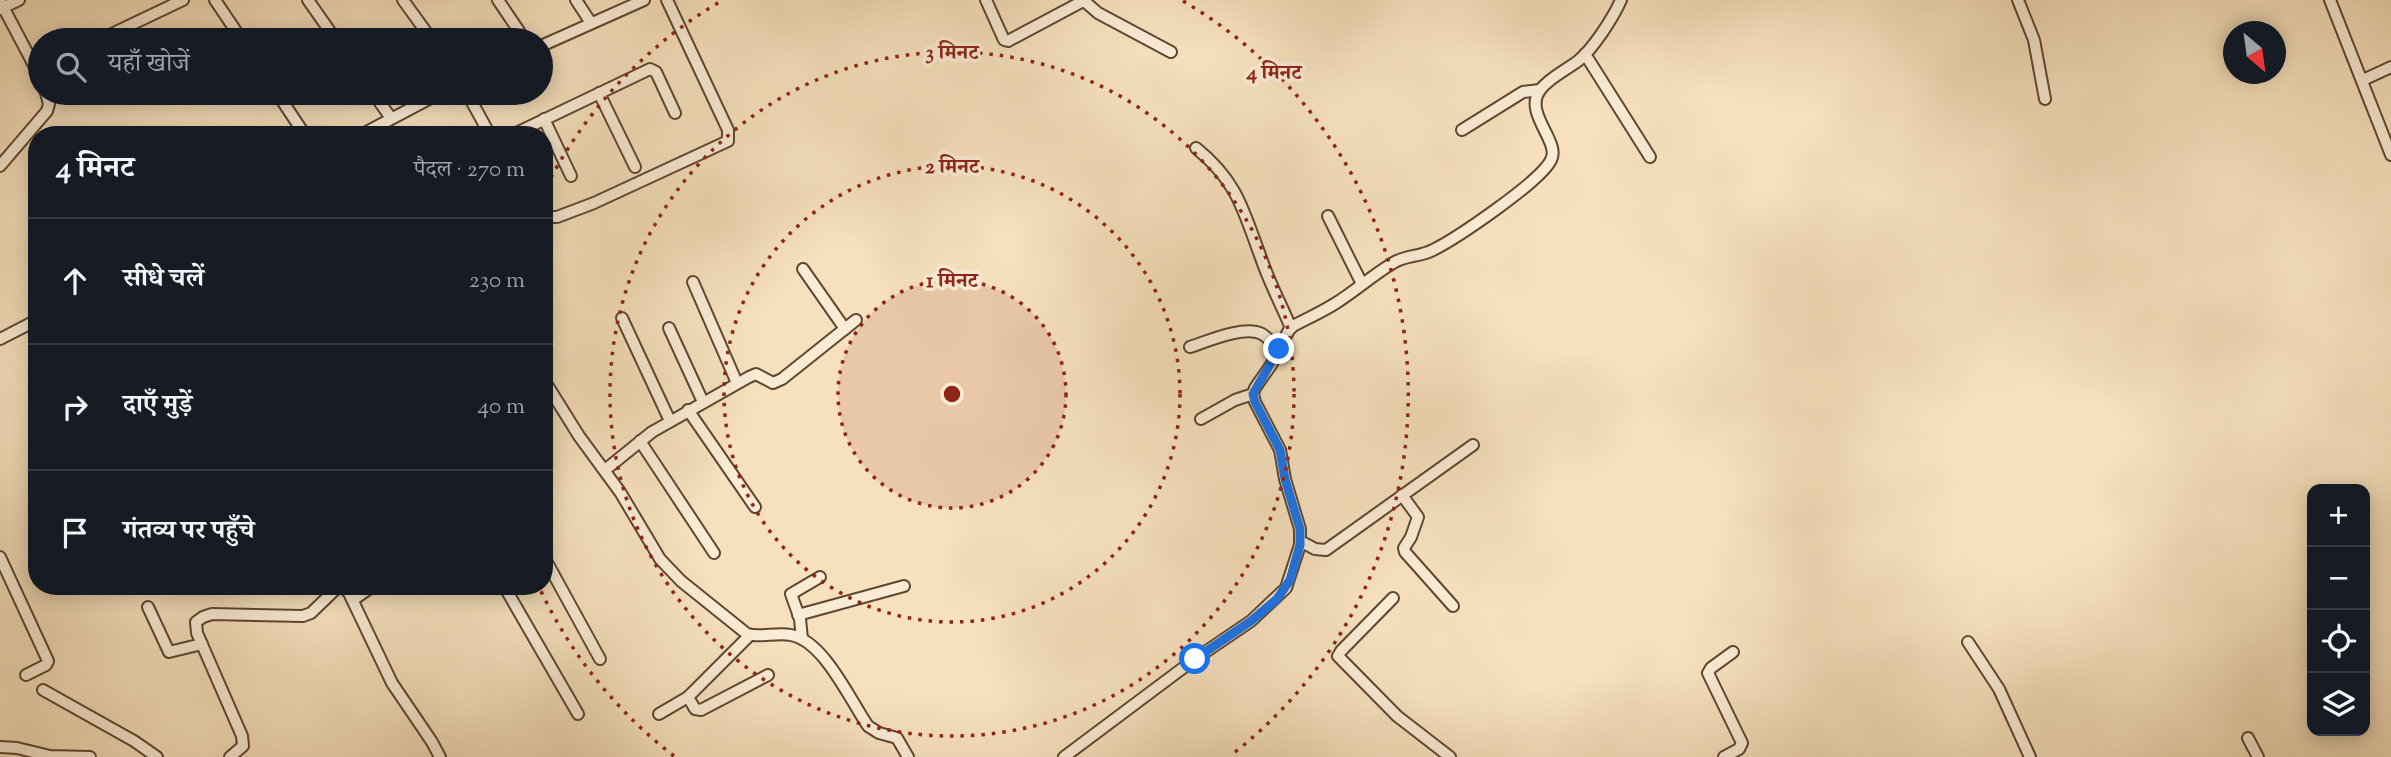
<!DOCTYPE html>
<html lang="hi">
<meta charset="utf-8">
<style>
body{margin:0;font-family:"Sorts Mill Goudy","Noto Serif Devanagari",serif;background:#20242c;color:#f1f3f6}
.controls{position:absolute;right:21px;bottom:21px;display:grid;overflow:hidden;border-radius:14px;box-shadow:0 4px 18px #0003}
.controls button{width:63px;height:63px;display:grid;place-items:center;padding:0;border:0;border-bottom:2px solid #363941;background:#171b24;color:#f1f3f6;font:35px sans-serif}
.compass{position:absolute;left:2223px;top:21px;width:63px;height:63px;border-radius:50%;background:#171b24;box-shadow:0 4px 18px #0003;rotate:151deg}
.stop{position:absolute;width:21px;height:21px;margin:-16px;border:5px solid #1a73e8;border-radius:50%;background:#fff}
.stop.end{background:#1a73e8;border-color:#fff;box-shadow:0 2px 7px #0008}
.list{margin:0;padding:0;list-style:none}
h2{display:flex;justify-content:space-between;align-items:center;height:91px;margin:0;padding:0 28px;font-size:30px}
h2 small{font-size:23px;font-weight:400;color:#9ea1a6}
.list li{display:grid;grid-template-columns:46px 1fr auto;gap:21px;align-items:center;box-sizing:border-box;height:126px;padding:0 28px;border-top:2px solid #363941}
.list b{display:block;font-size:26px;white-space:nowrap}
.list em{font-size:23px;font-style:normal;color:#9ea1a6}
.icon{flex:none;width:38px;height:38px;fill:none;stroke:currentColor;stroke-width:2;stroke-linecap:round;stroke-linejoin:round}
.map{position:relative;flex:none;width:2391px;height:757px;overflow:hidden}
.search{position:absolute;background:#171b24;box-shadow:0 4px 18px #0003;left:28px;top:28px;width:525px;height:77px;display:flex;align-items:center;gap:18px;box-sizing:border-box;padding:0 24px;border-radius:38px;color:#9ea1a6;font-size:26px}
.panel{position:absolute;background:#171b24;box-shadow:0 4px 18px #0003;left:28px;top:126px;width:525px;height:469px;border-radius:28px}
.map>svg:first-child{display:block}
</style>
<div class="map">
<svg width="2391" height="757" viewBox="0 0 2391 757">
<rect width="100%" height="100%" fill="#f6e0bd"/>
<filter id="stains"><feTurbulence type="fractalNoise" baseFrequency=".00286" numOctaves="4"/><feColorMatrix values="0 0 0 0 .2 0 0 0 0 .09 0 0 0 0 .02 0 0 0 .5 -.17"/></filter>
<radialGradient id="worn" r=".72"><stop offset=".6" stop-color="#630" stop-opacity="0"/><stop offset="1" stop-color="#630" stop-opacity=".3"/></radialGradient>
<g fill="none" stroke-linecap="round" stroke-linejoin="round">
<defs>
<g id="minor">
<path d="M215 0 242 40"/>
<path d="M308 0 336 40"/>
<path d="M403 0 432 40"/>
<path d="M498 0 525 40"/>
<path d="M576 0 591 23"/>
<path d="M986 0 1004 40 1008 41 1083 1"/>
<path d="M1083 0 1098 13 1171 52"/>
<path d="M2018 0 2034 40 2045 99"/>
<path d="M2330 0 2391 155"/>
<path d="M0 1 37 71"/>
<path d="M0 9 19 0"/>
<path d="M99 40 183 0"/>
<path d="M541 46 644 0"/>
<path d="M1585 54 1650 157"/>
<path d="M2363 80 2391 67"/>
<path d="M277 93 305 135"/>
<path d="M373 93 391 118"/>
<path d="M467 93 490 135"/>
<path d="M599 93 635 167"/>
<path d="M544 119 571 176"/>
<path d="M1462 130 1523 92 1540 90"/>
<path d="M361 135 440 93"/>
<path d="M512 135 650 69 656 72 675 113"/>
<path d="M1196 148C1238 182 1243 210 1261 258 1269 282 1281 304 1291 328"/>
<path d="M0 166 47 111 49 104 46 93"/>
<path d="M1328 216 1362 284"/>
<path d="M544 217H557L594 203 728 141V130L667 0"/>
<path d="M803 269 845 329"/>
<path d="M693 282 737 383"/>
<path d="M622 318 670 421"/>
<path d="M669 328 703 402"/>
<path d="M0 339 37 320"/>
<path d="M1190 347C1208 341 1244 325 1262 334 1268 338 1274 344 1279 349"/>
<path d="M544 380 579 436 620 492 660 559 681 581 747 634C761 638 776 632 791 635 824 641 850 700 868 726L879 733 897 738 908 757"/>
<path d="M688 410 755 507"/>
<path d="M1201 419 1235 400 1253 394"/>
<path d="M640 441 714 553"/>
<path d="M605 470 652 432 749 377 756 374 773 383 782 379 856 320"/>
<path d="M1402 495 1418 517 1411 537 1404 548 1405 552 1453 606"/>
<path d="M1300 541 1315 549 1326 550 1473 445"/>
<path d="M0 557 48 661 46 665 26 675"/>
<path d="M544 557 600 659"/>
<path d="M504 586 578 714"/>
<path d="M1393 598 1341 651 1338 656 1397 716 1450 757"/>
<path d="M353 600 373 586"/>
<path d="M148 607 169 652 202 644"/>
<path d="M798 615 904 586"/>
<path d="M802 639 800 619 791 594 820 577"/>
<path d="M1968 642 1999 689 2030 757"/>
<path d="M43 690 134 741 157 757"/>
<path d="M688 697 695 709 701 710 768 675"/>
<path d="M659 714 688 697 750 635"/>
<path d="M2248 738 2258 757"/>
<path d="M0 747 17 748 50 756 90 757"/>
<path d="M230 757 243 746 242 736 197 633 196 622 203 617 212 614 303 616 311 613 338 587 342 586 349 593 392 683 432 742 440 757"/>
<path d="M1064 757 1195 659 1251 621 1286 588 1300 545V529L1285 479 1280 450 1255 402 1253 394 1255 388 1271 365 1289 330 1293 326C1308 318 1322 312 1336 303 1355 291 1373 275 1393 263 1405 255 1420 257 1433 250 1457 238 1540 182 1551 160 1561 142 1523 113 1540 90 1549 78 1566 70 1578 61 1593 49 1613 18 1621 0"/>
<path d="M1724 757 1739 749 1742 743 1708 673 1711 668 1733 652"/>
</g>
</defs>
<use href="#minor" stroke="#5e4730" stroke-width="14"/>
<use href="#minor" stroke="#f9ebd4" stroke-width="10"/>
</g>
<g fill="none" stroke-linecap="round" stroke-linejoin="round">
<path stroke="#1a73e8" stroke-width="9" d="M1195 659 1251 621 1277 599 1290 580 1300 545V529L1285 479 1280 450 1255 402 1253 394 1279 349"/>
</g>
<circle cx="952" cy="394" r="114" fill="#8f2418" fill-opacity=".12"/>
<g fill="none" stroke="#8f2418" stroke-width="3.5" stroke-dasharray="3.5 7">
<circle cx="952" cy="394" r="114"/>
<circle cx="952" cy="394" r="228"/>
<circle cx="952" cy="394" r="342"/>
<path d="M674 756A456 456 0 0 1 539 587M546 187A456 456 0 0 1 721 1M1183 1A456 456 0 0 1 1230 756"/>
</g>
<circle cx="952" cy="394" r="10" fill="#8f2418" stroke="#f9ebd4" stroke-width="3.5"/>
<g font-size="21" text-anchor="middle" font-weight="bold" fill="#8f2418" stroke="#f9ebd4" stroke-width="7" stroke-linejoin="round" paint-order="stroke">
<text x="952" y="59">3 मिनट</text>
<text x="1274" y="79">4 मिनट</text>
<text x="952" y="173">2 मिनट</text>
<text x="952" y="287">1 मिनट</text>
</g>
<rect width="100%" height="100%" filter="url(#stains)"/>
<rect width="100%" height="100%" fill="url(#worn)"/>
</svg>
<div class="controls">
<button>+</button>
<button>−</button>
<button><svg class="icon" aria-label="locate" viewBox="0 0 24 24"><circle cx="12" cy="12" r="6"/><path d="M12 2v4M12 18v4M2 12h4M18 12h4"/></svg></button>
<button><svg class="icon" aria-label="layers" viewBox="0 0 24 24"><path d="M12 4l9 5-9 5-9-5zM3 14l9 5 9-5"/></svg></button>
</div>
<svg class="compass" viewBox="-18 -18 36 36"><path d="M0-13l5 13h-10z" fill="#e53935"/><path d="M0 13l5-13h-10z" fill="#9ea1a6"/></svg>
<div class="stop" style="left:1195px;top:659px"></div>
<div class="stop end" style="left:1279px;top:349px"></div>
<div class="search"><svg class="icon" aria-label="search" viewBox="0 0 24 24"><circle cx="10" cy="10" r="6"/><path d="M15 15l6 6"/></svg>यहाँ खोजें</div>
<section class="panel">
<h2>4 मिनट<small>पैदल · 270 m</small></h2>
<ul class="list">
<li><svg class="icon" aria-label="ahead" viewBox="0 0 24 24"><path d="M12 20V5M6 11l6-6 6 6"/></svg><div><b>सीधे चलें</b></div><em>230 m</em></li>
<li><svg class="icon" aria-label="right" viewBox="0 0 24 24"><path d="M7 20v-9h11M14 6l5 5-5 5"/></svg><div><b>दाएँ मुड़ें</b></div><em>40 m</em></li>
<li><svg class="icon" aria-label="arrive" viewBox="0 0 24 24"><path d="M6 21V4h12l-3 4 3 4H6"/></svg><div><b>गंतव्य पर पहुँचे</b></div></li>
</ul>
</section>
</div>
